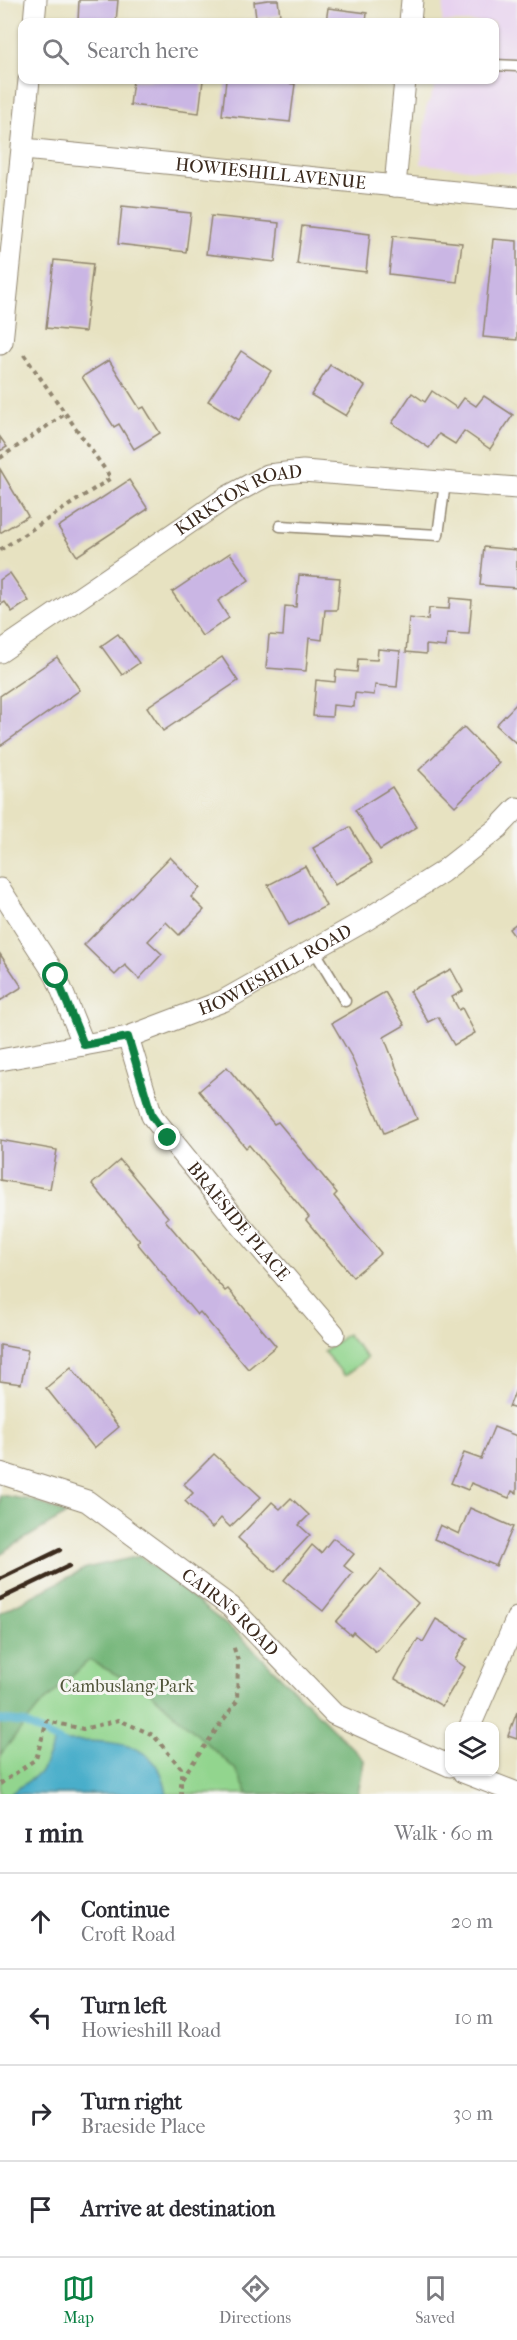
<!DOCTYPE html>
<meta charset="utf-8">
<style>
body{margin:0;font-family:"IM FELL French Canon",serif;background:#f7f7f7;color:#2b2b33}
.controls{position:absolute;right:18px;bottom:18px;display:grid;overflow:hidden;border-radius:12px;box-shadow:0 2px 4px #0004}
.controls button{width:54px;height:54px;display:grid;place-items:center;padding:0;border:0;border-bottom:2px solid #e1e1e2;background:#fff;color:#2b2b33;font:30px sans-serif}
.stop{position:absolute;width:18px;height:18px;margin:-14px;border:4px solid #0b8043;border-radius:50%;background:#fff}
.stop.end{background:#0b8043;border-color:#fff;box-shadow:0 2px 6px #0008}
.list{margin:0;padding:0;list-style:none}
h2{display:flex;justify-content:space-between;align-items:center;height:78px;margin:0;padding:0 24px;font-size:26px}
h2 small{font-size:20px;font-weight:400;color:#7c7c81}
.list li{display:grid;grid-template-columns:39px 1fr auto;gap:18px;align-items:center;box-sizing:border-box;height:96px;padding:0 24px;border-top:2px solid #e1e1e2}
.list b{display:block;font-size:22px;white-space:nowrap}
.list p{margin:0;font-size:20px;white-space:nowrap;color:#7c7c81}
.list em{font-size:20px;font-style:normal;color:#7c7c81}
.icon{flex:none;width:33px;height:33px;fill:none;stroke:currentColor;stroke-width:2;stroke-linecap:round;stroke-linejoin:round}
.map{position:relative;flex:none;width:517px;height:1794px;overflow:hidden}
.search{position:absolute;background:#fff;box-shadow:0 2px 4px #0004;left:18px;right:18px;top:18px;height:66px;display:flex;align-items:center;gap:15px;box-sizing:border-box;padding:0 21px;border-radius:12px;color:#7c7c81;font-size:22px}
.sheet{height:462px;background:#fff}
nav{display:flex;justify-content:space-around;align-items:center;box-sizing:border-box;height:84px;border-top:2px solid #e1e1e2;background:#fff;font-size:16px;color:#7c7c81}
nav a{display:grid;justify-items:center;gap:3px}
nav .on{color:#0b8043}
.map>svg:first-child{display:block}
</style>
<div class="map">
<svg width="517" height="1794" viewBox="0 0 517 1794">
<rect width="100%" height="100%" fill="#f6f6f2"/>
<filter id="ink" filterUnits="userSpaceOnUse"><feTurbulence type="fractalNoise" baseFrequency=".0167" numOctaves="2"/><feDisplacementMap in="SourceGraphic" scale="12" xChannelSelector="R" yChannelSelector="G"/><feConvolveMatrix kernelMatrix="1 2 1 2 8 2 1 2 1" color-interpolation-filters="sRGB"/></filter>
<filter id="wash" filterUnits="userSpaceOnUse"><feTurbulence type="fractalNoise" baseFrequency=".008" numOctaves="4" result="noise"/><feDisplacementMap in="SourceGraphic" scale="24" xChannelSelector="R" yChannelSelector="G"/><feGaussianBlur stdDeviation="1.35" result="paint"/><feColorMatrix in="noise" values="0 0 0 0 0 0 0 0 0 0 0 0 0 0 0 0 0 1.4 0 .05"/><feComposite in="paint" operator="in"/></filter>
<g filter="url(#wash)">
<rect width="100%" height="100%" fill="#e7e2c1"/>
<path fill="#e7d2ef" d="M444 0H517V174L421 164 426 108 438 80H494V22H442Z"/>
<g fill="#92d58e" stroke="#668056" stroke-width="1.5">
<path d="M347 1334 367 1358 345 1376 324 1352Z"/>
<path d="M140 1556 240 1636 364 1761 358 1794H0V1631Z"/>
</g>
<g fill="#75b679" stroke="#58704c" stroke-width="1.5">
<path d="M0 1495 35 1501 66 1514 0 1554Z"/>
<path d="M140 1556 240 1636 364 1760 358 1794H248L235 1769 150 1692 89 1660 39 1707 0 1755V1613L86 1568Z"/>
</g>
<path fill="#4aaeca" stroke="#426c74" stroke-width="1.5" d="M55 1741C102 1742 159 1734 167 1794H10L41 1772Z"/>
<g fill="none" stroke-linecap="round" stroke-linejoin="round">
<path stroke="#4aaeca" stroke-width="8" d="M0 1720 24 1723 64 1744"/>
</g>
<g id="blocks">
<g fill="#cab6e4">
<path d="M79 0H118L116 22H78Z"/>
<path d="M268 0H278L280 15 256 18 254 2Z"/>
<path d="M328 8 367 13 366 22H326Z"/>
<path d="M133 80H203L199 113 130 105Z"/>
<path d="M226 80H255L295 84 290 122 222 115Z"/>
<path d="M122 206 191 213 186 252 118 244Z"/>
<path d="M211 216 279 223 275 262 206 254Z"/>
<path d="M302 226 370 234 366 272 297 264Z"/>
<path d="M393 236 462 243 457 282 389 274Z"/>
<path d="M493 239 517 241V340L483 337Z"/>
<path d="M54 260 93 264 85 332 46 328Z"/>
<path d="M241 351 271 371 239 420 208 401Z"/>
<path d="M109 360 140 409 144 407 160 433 134 449 119 424 114 427 82 377Z"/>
<path d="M330 365 365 386 346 416 311 395Z"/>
<path d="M432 391 457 408 464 398 476 406 484 396 513 415 490 449 464 431 455 444 439 434 429 448 392 423 412 393 425 402Z"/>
<path d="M0 437 7 447 0 451Z"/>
<path d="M0 469 28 516 0 533Z"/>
<path d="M129 480 148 509 77 556 58 527Z"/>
<path d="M484 547 517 550V588L480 585Z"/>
<path d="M230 553 249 580 218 601 229 618 202 636 172 592Z"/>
<path d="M10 573 29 601 12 612 5 602 0 605V580Z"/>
<path d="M299 575 340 578 337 610H325L322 640 309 638 306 671 266 668 269 635 283 636 285 606 296 607Z"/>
<path d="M450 598 472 600 469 634 447 633 446 647 426 645V654L406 652 409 618 428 620 429 608 449 609Z"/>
<path d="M118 634 139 663 122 675 101 646Z"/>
<path d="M378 649 400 651 397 687 375 685 374 695 355 693 354 707 333 705 332 717 313 716 316 680 335 682 336 670 357 672 358 659 377 660Z"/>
<path d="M57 657 80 690 0 746V696Z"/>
<path d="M222 657 238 681 163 731 147 707Z"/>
<path d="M517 703V744L496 725Z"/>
<path d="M464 727 499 763 455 806 419 770Z"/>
<path d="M392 787 417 827 380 850 355 810Z"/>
<path d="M350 827 372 863 335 885 313 848Z"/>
<path d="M170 857 200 888 191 897 204 910 179 935 166 922 148 941 162 954 139 979 125 965 115 975 84 945Z"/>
<path d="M305 866 326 906 289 925 268 885Z"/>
<path d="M517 923V940L509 929Z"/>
<path d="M0 954 22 987 0 1001Z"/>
<path d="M451 969 463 991 452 997 459 1010 462 1008 475 1033 454 1045 438 1017 428 1022 410 991Z"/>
<path d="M385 992 405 1025 384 1037 417 1119 384 1133 351 1056 332 1023Z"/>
<path d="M227 1067 274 1124 278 1122 337 1193 334 1196 381 1253 353 1277 306 1220 309 1217 249 1145 246 1148 199 1091Z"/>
<path d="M0 1140 57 1150 50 1189 0 1180Z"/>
<path d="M120 1160 168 1217 165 1220 225 1291 228 1289 276 1346 248 1369 200 1312 197 1315 137 1243 140 1241 92 1184Z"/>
<path d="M0 1345 28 1350 21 1384 0 1381Z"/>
<path d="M71 1367 119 1427 94 1448 46 1388Z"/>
<path d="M517 1387V1409L509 1407Z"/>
<path d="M494 1427 517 1436V1493L512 1491 509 1498 471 1483 468 1490 451 1483 464 1453 481 1459Z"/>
<path d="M214 1454 261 1497 230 1527 221 1518 212 1528 185 1501 193 1493 184 1484Z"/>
<path d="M291 1498 309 1515 299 1525 310 1535 275 1572 238 1538 272 1502 280 1509Z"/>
<path d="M470 1508 513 1527 496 1566 434 1539 440 1525 459 1534Z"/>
<path d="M333 1538 354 1554 344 1566 353 1573 323 1611 284 1580 312 1545 321 1553Z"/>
<path d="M381 1570 418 1603 376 1652 353 1632 351 1635 336 1622Z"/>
<path d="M436 1619 468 1638 455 1660 465 1667 442 1706 395 1679 418 1639 423 1642Z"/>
<path d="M517 1712V1739L508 1736Z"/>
</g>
</g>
</g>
<g filter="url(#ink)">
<use href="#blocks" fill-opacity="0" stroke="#918670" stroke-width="1.5"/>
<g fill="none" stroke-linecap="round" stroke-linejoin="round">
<defs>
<g id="lane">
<path d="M494 65 517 66"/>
<path d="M280 526 438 535 445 483"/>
<path d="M314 950 345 1001"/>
</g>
<g id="street">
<path d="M34 22 36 0"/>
<path d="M410 22 412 0"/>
<path id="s1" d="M24 149 517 198"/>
<path d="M395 186 405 80"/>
<path d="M0 344 2 342 29 80"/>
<path id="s2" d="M0 652 227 497 268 475 303 471 517 488"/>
<path d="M0 889 56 976 84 1045"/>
<path id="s3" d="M128 1037 152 1116 238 1222 334 1334"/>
<path id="s4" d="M0 1060 128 1037 223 1001 366 920 442 872 498 828 517 808"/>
<path id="s5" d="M0 1473 87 1501 231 1607 334 1714 450 1766"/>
<path d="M470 1726 517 1618"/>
<path d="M463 1772 517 1793"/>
</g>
</defs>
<use href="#lane" stroke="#918670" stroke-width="13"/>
<use href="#street" stroke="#918670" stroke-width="23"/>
<g stroke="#918670" stroke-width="4" stroke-dasharray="4.5 4.5" stroke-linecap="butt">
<path d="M0 458 65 414"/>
<path d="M0 550 111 478 22 352"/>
<path d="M182 1778 237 1701 238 1661 233 1645"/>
<path d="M0 1784 36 1759 47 1721 83 1729 119 1720 153 1735 181 1768V1794"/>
</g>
<use href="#lane" stroke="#fff" stroke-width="10"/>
<use href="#street" stroke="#fff" stroke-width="21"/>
<g stroke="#3b2a1e" stroke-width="4.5">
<path d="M0 1579 60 1550"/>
<path d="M0 1599 69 1566"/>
</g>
</g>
</g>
<g fill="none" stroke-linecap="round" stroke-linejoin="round" filter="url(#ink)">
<path stroke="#0b8043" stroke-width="8" d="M56 976 84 1045 128 1037 152 1116 168 1138"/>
</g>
<g text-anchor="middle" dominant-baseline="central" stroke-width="6" stroke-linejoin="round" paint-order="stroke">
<g font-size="18" fill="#3b2a1e" stroke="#f6f6f2">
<text stroke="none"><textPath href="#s1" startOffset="248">HOWIESHILL AVENUE</textPath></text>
<text stroke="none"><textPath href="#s2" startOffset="285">KIRKTON ROAD</textPath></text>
<text stroke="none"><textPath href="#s4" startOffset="292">HOWIESHILL ROAD</textPath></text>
<text stroke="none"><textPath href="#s3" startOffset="219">BRAESIDE PLACE</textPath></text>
<text stroke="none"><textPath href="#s5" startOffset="273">CAIRNS ROAD</textPath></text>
</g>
<g font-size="18" fill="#51553a" stroke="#f6f6f2">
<text x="127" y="1686">Cambuslang Park</text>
</g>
</g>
</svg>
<div class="controls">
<button><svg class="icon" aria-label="layers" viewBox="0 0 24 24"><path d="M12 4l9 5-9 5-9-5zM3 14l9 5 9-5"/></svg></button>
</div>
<div class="stop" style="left:56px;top:976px"></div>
<div class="stop end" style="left:168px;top:1138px"></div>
<div class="search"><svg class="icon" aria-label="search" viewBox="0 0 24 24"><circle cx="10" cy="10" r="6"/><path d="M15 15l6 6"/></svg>Search here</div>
</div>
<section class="sheet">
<h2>1 min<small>Walk · 60 m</small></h2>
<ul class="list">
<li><svg class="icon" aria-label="ahead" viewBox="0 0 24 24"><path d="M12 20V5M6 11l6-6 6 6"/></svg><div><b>Continue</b><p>Croft Road</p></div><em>20 m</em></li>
<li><svg class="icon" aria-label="left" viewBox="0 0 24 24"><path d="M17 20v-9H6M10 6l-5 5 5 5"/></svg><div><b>Turn left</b><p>Howieshill Road</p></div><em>10 m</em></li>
<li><svg class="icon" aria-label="right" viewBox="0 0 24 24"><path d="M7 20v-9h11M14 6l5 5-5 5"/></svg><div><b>Turn right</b><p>Braeside Place</p></div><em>30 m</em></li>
<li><svg class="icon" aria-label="arrive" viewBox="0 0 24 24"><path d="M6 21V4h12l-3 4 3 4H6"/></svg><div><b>Arrive at destination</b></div></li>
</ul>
</section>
<nav>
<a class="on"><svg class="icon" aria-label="map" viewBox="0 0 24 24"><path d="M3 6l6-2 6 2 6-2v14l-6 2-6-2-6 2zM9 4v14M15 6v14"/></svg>Map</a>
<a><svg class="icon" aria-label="directions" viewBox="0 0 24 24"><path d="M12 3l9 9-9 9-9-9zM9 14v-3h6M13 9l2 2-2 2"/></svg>Directions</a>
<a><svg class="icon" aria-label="saved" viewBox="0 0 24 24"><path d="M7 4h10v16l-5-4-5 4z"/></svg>Saved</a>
</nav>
